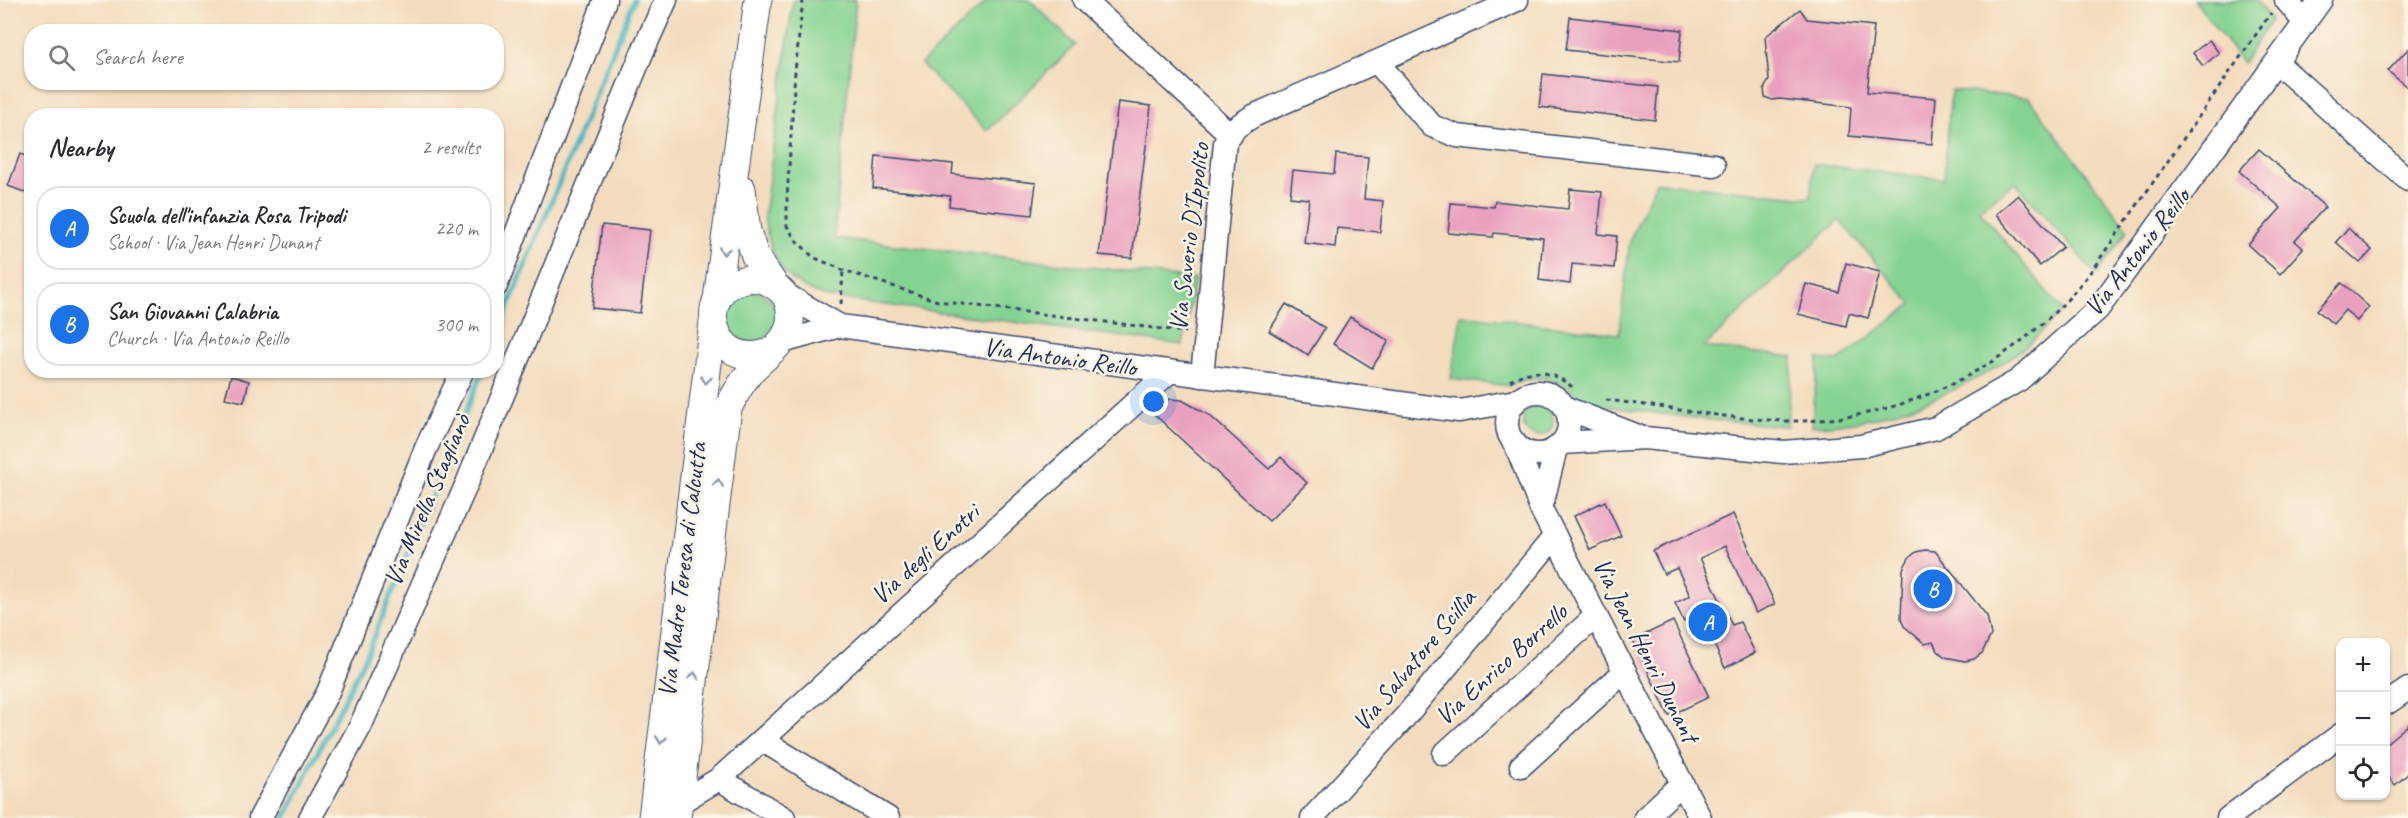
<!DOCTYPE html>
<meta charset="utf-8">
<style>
body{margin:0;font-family:Caveat,sans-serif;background:#f2f2f3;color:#2b2b33}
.controls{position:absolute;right:18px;bottom:18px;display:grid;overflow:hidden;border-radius:12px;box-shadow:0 2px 4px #0004}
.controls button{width:54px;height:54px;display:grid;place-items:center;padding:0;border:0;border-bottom:2px solid #e1e1e2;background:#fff;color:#2b2b33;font:30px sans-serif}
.you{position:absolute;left:1154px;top:402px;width:21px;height:21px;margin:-15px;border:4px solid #fff;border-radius:50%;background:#1a73e8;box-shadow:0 0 0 9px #1a73e833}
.badge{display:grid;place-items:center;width:39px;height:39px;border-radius:50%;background:#1a73e8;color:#fff;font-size:20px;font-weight:700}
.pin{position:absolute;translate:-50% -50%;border:3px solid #fff;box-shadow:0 2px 6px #0006}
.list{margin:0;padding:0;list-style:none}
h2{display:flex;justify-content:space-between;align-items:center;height:78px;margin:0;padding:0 24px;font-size:26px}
h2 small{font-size:20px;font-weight:400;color:#7c7c81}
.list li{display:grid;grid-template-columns:39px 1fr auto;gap:18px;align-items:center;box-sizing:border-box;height:84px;margin:0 12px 12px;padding:0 12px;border:2px solid #e1e1e2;border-radius:24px}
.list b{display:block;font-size:22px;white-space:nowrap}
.list p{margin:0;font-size:20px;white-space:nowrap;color:#7c7c81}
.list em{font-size:20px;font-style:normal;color:#7c7c81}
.icon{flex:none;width:33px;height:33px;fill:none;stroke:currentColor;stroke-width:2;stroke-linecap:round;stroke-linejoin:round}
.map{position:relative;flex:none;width:2408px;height:818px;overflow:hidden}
.search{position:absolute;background:#fff;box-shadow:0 2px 4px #0004;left:24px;top:24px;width:480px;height:66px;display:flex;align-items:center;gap:15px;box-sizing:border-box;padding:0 21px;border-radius:24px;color:#7c7c81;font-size:22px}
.panel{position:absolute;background:#fff;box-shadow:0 2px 4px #0004;left:24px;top:108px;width:480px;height:270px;border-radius:24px}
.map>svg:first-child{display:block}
</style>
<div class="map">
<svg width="2408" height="818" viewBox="0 0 2408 818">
<rect width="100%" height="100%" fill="#fcf5e5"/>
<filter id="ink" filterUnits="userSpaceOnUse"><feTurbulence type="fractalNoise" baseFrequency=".0167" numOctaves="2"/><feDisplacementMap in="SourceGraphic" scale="12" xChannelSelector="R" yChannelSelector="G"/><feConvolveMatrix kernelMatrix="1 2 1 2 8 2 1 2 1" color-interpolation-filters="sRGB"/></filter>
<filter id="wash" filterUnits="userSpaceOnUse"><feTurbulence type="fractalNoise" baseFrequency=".008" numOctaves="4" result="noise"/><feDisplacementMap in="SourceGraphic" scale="24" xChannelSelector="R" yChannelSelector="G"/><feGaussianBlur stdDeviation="1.35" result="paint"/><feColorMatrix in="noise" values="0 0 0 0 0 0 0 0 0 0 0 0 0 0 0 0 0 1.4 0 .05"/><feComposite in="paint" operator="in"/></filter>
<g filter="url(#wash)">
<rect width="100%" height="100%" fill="#f3dcbd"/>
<g fill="#84d392" stroke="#508178" stroke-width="1.5">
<path d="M793 0H856L834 238 1195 279 1183 345 827 297C783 284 770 259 764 216Z"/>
<path d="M988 0H1030L1075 45 987 131 921 64Z"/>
<path d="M2194 0H2256L2271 20 2243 63Z"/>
<path d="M1951 90 2029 98 2128 230 2096 275 2015 182 1979 210 2063 311C2051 322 2039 335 2026 346 1973 389 1881 425 1812 426L1818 359 1838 361 1912 304 1839 220 1704 347 1793 357 1787 426 1708 420 1590 404 1567 388 1546 378 1523 380 1509 386 1451 379 1461 315 1619 334 1630 240 1656 182 1810 198 1814 164 1944 179Z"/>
<circle cx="752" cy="317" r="25"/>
<circle cx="1538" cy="421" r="15"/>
</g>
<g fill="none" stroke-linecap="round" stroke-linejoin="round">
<g stroke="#48b7c2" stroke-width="5">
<path d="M496 337 634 0"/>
<path d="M285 818 367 654 483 370"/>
</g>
</g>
<g id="blocks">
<g fill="#e99fbe">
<path d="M1800 9 1807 19 1874 26 1867 92 1936 98 1932 144 1849 136 1851 107 1780 99 1772 100 1765 97 1764 89 1769 80 1765 37Z"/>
<path d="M1570 17 1682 30 1679 62 1566 50Z"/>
<path d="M2209 40 2219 53 2203 66 2193 53Z"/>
<path d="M2408 49V88L2388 71Z"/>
<path d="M1543 74 1658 87 1655 120 1539 107Z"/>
<path d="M1118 102 1151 106 1132 258 1099 255Z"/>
<path d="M2259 149 2325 207 2295 241 2303 248 2280 274 2248 245 2281 208 2239 171Z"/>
<path d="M20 154 32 158V195L8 186Z"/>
<path d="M1336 154 1368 157 1364 199 1383 201 1380 232 1337 228 1335 247 1304 243 1309 199 1290 197 1293 170 1334 174Z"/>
<path d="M876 156 953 164 952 174 1036 183 1032 215 949 206 950 196 873 188Z"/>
<path d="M1570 189 1602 192 1598 234 1617 236 1614 268 1572 264 1570 284 1539 280 1543 238 1494 233 1493 237 1448 233 1451 203 1494 207 1495 201 1568 209Z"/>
<path d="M2018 195 2063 247 2040 266 1996 214Z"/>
<path d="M602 225 650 230 640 313 592 308Z"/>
<path d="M2348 228 2372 250 2360 263 2336 242Z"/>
<path d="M1846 263 1880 272 1868 318 1849 313 1846 326 1798 314 1806 284 1839 292Z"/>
<path d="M2342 283 2369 307 2357 321 2345 310 2333 324 2317 310Z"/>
<path d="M1286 304 1325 328 1308 355 1269 331Z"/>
<path d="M1350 317 1389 341 1372 368 1333 344Z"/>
<path d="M231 376 249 381 244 402 225 398Z"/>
<path d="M1169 399 1182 400 1209 415 1269 469 1281 457 1307 483 1269 521 1154 414Z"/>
<path d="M1605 501 1621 536 1590 550 1574 516Z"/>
<path d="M1733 514 1775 604 1756 613 1725 546 1700 558 1732 625 1740 622 1755 653 1725 668 1700 614 1684 622 1675 603 1690 596 1677 568 1664 574 1653 551Z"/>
<path d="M1925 550 1935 551 1987 616 1991 635 1982 653 1974 659 1965 661 1945 657 1938 651 1933 642 1925 644 1904 626 1901 619 1903 569 1909 558 1916 552Z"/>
<path d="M1673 621 1709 697 1669 716 1633 640Z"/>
<path d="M2408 725V774L2395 785 2385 774V744Z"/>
</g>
</g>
</g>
<g filter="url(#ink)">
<use href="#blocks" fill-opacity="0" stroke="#3b496c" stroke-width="1.5"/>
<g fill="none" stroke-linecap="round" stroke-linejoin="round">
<defs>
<g id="minor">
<path d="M1084 0 1231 135"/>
<path d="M2286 0 2305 23"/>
<path d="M1377 62 1432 126 1457 136 1714 165"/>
<path d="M2277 63 2408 180"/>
<path d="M496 286 605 0"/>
<path d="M783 293 840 326 1459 411 1516 401"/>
<path d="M782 342 840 326"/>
<path d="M1202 376 1225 143 1236 127 1253 116 1517 0"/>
<circle cx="1538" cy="423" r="31"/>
<path d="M1566 408 1638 436"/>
<path d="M1515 443 1541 509 1700 818"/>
<path d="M1562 443 1645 438 1783 452 1861 446 1936 428 2019 380 2098 309 2321 0"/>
<path d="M1541 509 1556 448"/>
<path d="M2386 704 2408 689"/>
<path d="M762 740 888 818"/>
<path d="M1444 754 1596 616"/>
<path d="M1521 766 1625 671"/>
<path d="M719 779 784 818"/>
<path d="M679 803 719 779 1169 372"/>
<path d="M260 818 328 692 426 448 463 370"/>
<path d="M310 818 360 727 468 481 642 53 666 0"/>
<path d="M1312 818 1405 717 1555 536"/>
<path d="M1645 818 1682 783"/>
<path d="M2228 818 2340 735"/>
</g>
<g id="major">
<path d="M742 189 747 231 755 256 774 284"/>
<path d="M717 299 758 0"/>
<path d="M652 818 713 322"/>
<path d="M677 818 728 408C735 394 742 381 753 369 770 351 794 339 790 310 789 303 786 295 780 290 771 282 759 277 747 279 690 287 711 376 772 351"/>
</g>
</defs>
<use href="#minor" stroke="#3b496c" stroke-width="25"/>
<use href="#major" stroke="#3b496c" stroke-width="29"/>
<g stroke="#3b496c" stroke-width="3" stroke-dasharray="4.5 4.5" stroke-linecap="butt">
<path d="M803 0 795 71 787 198V226L796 240 813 257 843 270 938 301 1186 332"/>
<path d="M841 304 843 270"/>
<path d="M1510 381C1534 365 1555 373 1575 389"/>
<path d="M1606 400C1667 407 1726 419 1787 421 1887 423 1988 379 2059 308 2071 297 2081 283 2092 270L2271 13"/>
</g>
<use href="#minor" stroke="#fff" stroke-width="22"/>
<use href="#major" stroke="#fff" stroke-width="27"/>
</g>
<defs><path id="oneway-chevron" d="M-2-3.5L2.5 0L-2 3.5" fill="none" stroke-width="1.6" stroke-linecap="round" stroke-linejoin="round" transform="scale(1.5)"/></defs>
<g stroke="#8d97ae">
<use href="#oneway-chevron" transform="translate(724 251) rotate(98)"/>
<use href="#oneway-chevron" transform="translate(706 380) rotate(97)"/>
<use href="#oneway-chevron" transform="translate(718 483) rotate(-83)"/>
<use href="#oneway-chevron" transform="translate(694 676) rotate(-83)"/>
<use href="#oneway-chevron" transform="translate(661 740) rotate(97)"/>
</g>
</g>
<g text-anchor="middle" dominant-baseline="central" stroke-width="5" stroke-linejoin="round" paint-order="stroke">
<g font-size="26" fill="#1b2f5e" stroke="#fcf5e5">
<text transform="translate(1189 237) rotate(-83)">Via Saverio D'Ippolito</text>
<text transform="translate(2137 252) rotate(-52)">Via Antonio Reillo</text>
<text transform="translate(1060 357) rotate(8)">Via Antonio Reillo</text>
<text transform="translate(427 500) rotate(-67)">Via Mirella Staglianò</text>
<text transform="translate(925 554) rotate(-42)">Via degli Enotri</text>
<text transform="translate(682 570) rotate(-83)">Via Madre Teresa di Calcutta</text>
<text transform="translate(1646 650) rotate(63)">Via Jean Henri Dunant</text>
<text transform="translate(1414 660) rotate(-50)">Via Salvatore Scillìa</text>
<text transform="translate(1501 664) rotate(-42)">Via Enrico Borrello</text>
</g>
</g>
</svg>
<div class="controls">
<button>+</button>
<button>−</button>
<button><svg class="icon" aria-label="locate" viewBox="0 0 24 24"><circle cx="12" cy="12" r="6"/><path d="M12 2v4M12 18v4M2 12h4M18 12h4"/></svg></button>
</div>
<div class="you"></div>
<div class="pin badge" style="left:1708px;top:622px">A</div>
<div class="pin badge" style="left:1933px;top:589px">B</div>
<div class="search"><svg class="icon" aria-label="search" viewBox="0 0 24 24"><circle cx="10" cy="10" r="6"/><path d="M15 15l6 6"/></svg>Search here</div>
<section class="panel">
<h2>Nearby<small>2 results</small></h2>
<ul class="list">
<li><span class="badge">A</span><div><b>Scuola dell'infanzia Rosa Tripodi</b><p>School · Via Jean Henri Dunant</p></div><em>220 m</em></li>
<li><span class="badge">B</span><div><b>San Giovanni Calabria</b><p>Church · Via Antonio Reillo</p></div><em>300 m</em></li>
</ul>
</section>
</div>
